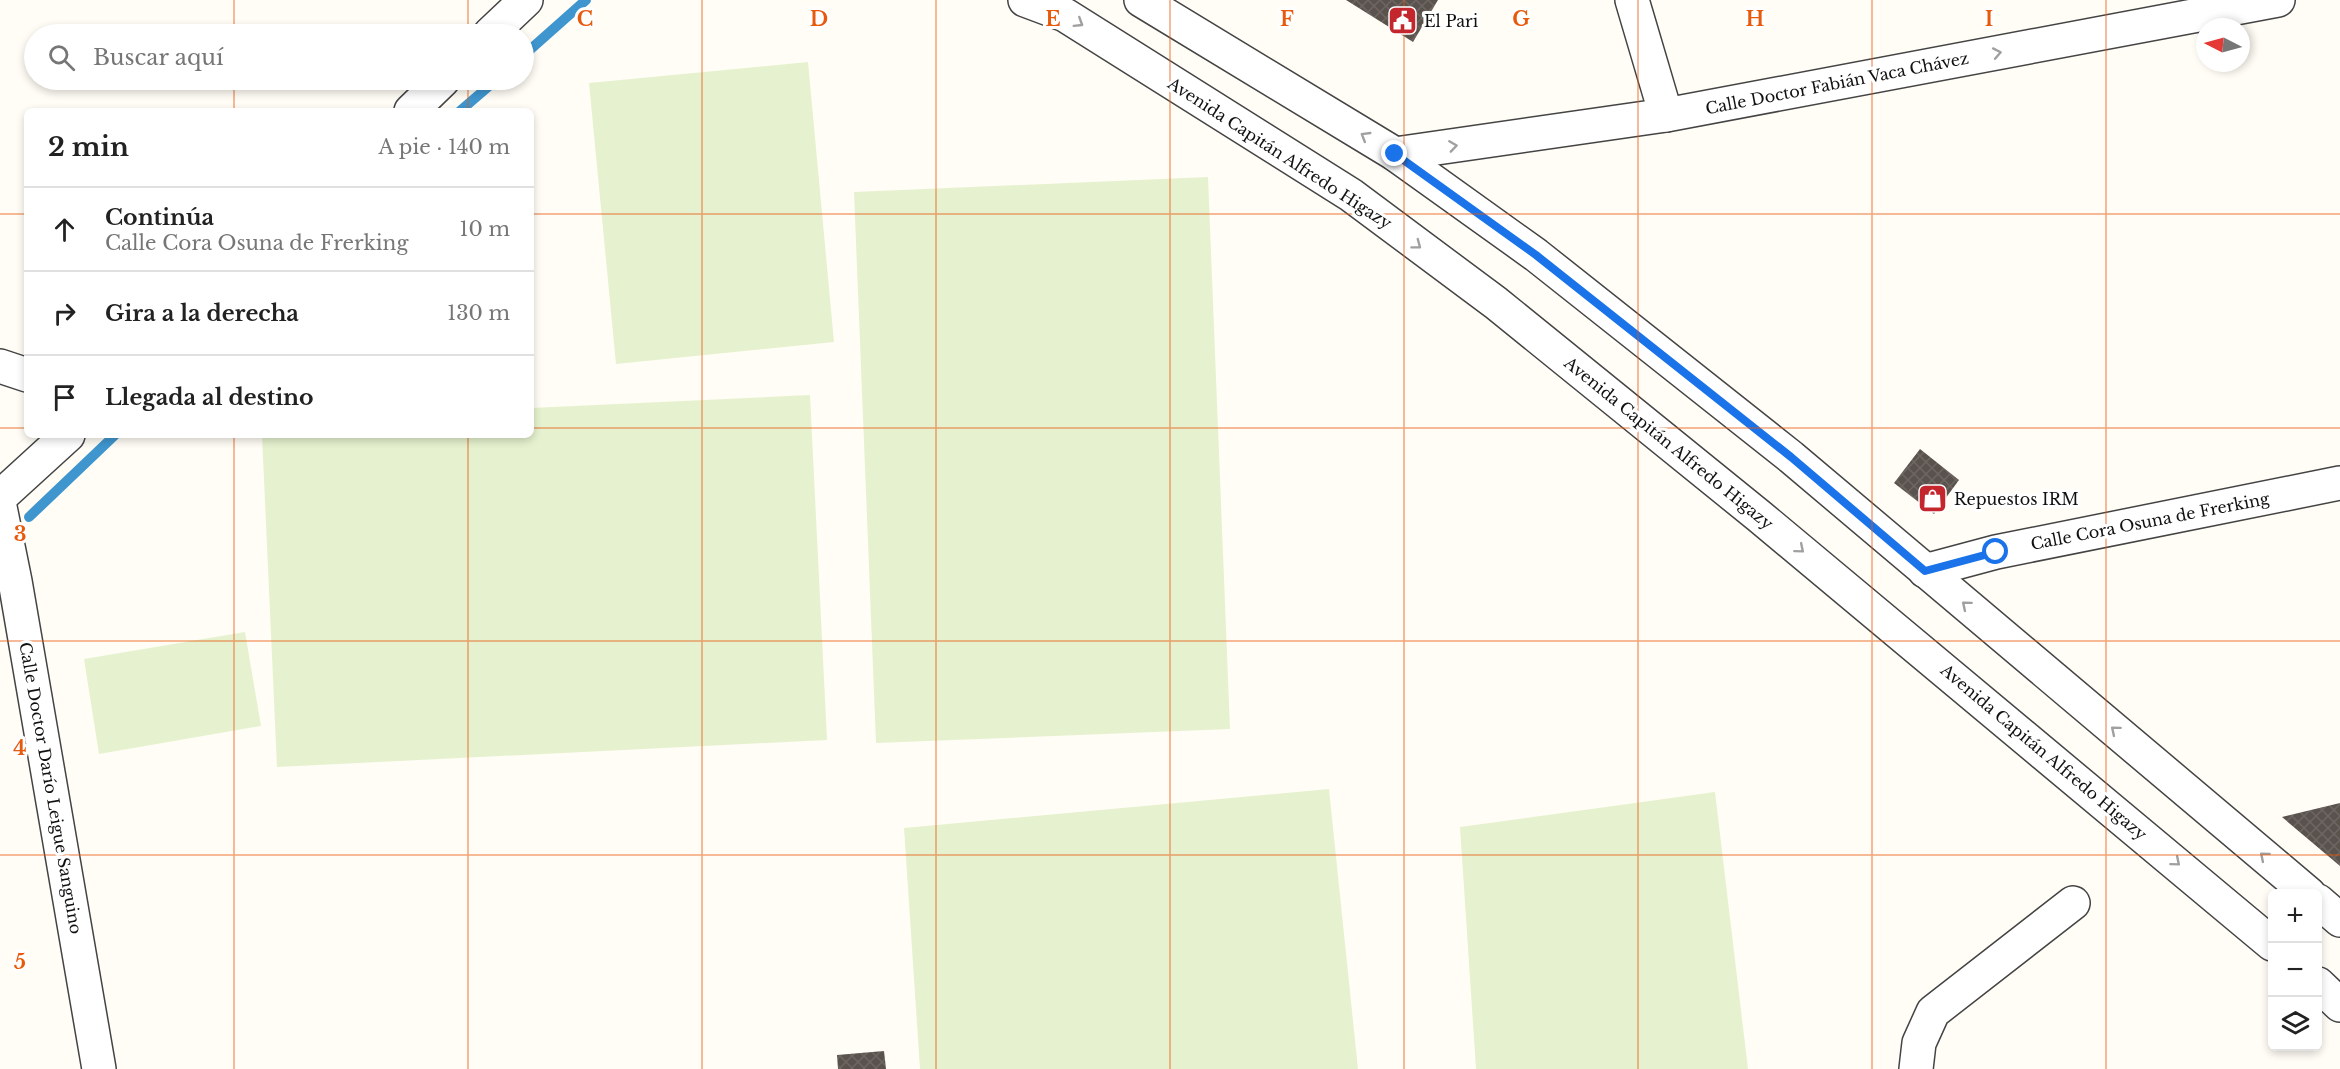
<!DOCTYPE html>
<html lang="es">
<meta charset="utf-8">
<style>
body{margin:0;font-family:"Libre Baskerville",serif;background:#f6f6f6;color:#222}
.controls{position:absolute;right:18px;bottom:18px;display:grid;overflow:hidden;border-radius:9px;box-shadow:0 3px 9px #0003}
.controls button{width:54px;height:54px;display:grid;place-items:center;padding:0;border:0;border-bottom:2px solid #e0e0e0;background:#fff;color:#222;font:30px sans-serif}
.compass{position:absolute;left:2196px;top:18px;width:54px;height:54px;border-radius:50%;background:#fff;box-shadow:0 3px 9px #0003;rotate:276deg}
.stop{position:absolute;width:18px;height:18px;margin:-14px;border:4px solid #1a73e8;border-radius:50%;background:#fff}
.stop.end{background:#1a73e8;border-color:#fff;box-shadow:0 2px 6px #0008}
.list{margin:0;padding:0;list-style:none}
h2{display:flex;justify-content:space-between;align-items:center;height:78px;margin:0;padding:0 24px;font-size:26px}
h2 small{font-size:20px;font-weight:400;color:#767676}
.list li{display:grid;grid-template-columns:39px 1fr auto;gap:18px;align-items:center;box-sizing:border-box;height:84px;padding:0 24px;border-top:2px solid #e0e0e0}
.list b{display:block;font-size:22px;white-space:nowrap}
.list p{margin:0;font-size:20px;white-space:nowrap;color:#767676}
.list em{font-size:20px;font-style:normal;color:#767676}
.icon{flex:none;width:33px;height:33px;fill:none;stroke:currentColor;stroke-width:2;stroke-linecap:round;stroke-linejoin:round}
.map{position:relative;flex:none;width:2340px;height:1069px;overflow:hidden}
.search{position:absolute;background:#fff;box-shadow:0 3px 9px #0003;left:24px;top:24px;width:510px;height:66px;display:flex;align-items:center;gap:15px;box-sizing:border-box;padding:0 21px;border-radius:33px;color:#767676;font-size:22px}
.panel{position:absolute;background:#fff;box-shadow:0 3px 9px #0003;left:24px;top:108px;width:510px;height:330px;border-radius:9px}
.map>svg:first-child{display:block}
</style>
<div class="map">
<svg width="2340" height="1069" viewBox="0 0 2340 1069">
<defs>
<pattern id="building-cross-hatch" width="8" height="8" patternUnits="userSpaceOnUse" patternTransform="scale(1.5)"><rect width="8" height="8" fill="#5a524d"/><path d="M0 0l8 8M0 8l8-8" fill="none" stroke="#6d6662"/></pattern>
</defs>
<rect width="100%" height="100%" fill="#fffdf5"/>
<g fill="#e6f2cf">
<path d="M808 62 834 342 616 364 589 83Z"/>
<path d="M1208 177 1230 729 876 743 854 192Z"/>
<path d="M810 395 827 740 277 767 262 435H531V408Z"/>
<path d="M245 632 261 726 99 754 84 659Z"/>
<path d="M1329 789 1358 1069H920L904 828Z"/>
<path d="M1715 792 1748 1069H1476L1460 827Z"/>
</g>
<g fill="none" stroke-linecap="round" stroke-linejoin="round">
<g stroke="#3f96cf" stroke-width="10">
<path d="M524 55 586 0"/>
<path d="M460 111 496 80"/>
<path d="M29 517 115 435"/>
</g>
</g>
<g fill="url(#building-cross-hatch)">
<path d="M1346 0H1438L1413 42Z"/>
<path d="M1920 449 1959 480 1934 514 1894 483Z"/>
<path d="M2340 803V866L2282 817Z"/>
<path d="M884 1051 886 1069H838L837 1055Z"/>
</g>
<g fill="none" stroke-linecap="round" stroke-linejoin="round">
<defs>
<g id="minor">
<path d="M1025 0 1065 15 1351 195 1496 303 1759 516 2272 944"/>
<path d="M1141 0 1395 154 1536 255 1791 457 2309 894"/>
<path d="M1632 0 1666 115"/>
<path d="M490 34 526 0"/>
<path d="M411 111 443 80"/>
<path d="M1395 154 1666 115 2278 0"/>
<path d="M0 366 27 375"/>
<path d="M0 497 68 435"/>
<path d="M0 507 15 581 99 1069"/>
<path d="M1925 571 1996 552 2340 483"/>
<path d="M2318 901 2340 920"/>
<path d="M2318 984 2340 1005"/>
<path d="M1916 1069 1919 1043 1933 1012 2073 903"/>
</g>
</defs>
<use href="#minor" stroke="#444" stroke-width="36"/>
<use href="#minor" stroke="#fff" stroke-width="33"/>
</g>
<defs><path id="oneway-chevron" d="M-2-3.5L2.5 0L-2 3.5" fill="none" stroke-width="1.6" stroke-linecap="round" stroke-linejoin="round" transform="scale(1.5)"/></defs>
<g stroke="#a0a0a0">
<use href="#oneway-chevron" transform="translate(1079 23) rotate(32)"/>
<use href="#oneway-chevron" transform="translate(1997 53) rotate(-11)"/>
<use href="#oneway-chevron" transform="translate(1365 136) rotate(-149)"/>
<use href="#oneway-chevron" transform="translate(1453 146) rotate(-8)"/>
<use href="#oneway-chevron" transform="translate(1417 245) rotate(37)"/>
<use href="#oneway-chevron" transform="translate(1800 549) rotate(40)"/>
<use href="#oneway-chevron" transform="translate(1966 605) rotate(-140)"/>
<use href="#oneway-chevron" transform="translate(2115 730) rotate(-140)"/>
<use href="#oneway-chevron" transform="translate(2264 856) rotate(-140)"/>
<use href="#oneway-chevron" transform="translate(2176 862) rotate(40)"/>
</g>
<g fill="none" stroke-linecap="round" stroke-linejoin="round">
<path stroke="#1a73e8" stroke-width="8" d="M1395 154 1536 255 1791 457 1925 571 1996 552"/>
</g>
<path fill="none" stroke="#e8590c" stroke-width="1.5" stroke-opacity="0.55" d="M234 0V34M468 0V34M702 0V1069M936 0V1069M1170 0V1069M1404 0V1069M1638 0V1069M1872 0V1069M2106 0V1069M234 80V111M468 80V111M0 214H27M531 214H2340M0 428H27M531 428H2340M234 435V1069M468 435V1069M0 641H2340M0 855H2340"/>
<defs>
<symbol id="civic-square" viewBox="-11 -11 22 22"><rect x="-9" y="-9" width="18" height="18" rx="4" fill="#c4262e" stroke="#fff"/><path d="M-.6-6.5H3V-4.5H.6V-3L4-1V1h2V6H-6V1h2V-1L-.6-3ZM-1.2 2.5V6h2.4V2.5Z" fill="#fff"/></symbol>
<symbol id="shop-square" viewBox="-11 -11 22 22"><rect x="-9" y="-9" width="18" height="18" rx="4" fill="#c4262e" stroke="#fff"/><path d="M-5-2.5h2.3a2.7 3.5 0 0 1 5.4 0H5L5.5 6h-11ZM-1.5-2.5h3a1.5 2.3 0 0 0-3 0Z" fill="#fff"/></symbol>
</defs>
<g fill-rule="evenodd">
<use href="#civic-square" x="1386" y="4" width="33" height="33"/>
<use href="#shop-square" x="1916" y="482" width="33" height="33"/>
</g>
<g text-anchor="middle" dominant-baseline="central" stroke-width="6" stroke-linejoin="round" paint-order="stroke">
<g font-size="16" fill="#111" stroke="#fff" text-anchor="start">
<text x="1424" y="21">El Pari</text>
<text x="1954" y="499">Repuestos IRM</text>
</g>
<g font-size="16" fill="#111" stroke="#fff">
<text transform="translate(1837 83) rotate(-11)">Calle Doctor Fabián Vaca Chávez</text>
<text transform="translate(1280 153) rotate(33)">Avenida Capitán Alfredo Higazy</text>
<text transform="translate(1669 443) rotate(39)">Avenida Capitán Alfredo Higazy</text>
<text transform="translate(2150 521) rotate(-11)">Calle Cora Osuna de Frerking</text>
<text transform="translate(2044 752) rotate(40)">Avenida Capitán Alfredo Higazy</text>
<text transform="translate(51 788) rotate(80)">Calle Doctor Darío Leigue Sanguino</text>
</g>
</g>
<g font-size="20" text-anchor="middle" font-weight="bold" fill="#e8590c" stroke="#fff" stroke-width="6" stroke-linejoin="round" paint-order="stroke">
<text x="585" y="26">C</text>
<text x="819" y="26">D</text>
<text x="1053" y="26">E</text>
<text x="1287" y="26">F</text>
<text x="1521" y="26">G</text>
<text x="1755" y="26">H</text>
<text x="1989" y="26">I</text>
<text x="20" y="541">3</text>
<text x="20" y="755">4</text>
<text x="20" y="969">5</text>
</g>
</svg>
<div class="controls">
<button>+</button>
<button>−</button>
<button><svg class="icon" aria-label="layers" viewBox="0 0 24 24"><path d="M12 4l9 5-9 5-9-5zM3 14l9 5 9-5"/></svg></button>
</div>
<svg class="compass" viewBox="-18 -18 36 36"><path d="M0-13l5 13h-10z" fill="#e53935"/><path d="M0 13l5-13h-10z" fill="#767676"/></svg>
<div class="stop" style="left:1996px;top:552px"></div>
<div class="stop end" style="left:1395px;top:154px"></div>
<div class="search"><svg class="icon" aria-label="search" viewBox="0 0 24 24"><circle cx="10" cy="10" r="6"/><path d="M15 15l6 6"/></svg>Buscar aquí</div>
<section class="panel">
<h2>2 min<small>A pie · 140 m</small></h2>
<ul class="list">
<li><svg class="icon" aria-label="ahead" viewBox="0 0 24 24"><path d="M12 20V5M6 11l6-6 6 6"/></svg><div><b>Continúa</b><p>Calle Cora Osuna de Frerking</p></div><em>10 m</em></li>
<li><svg class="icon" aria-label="right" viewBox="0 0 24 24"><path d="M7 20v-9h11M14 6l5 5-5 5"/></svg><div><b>Gira a la derecha</b></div><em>130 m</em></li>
<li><svg class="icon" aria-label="arrive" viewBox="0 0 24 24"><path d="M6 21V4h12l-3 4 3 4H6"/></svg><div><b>Llegada al destino</b></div></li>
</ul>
</section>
</div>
